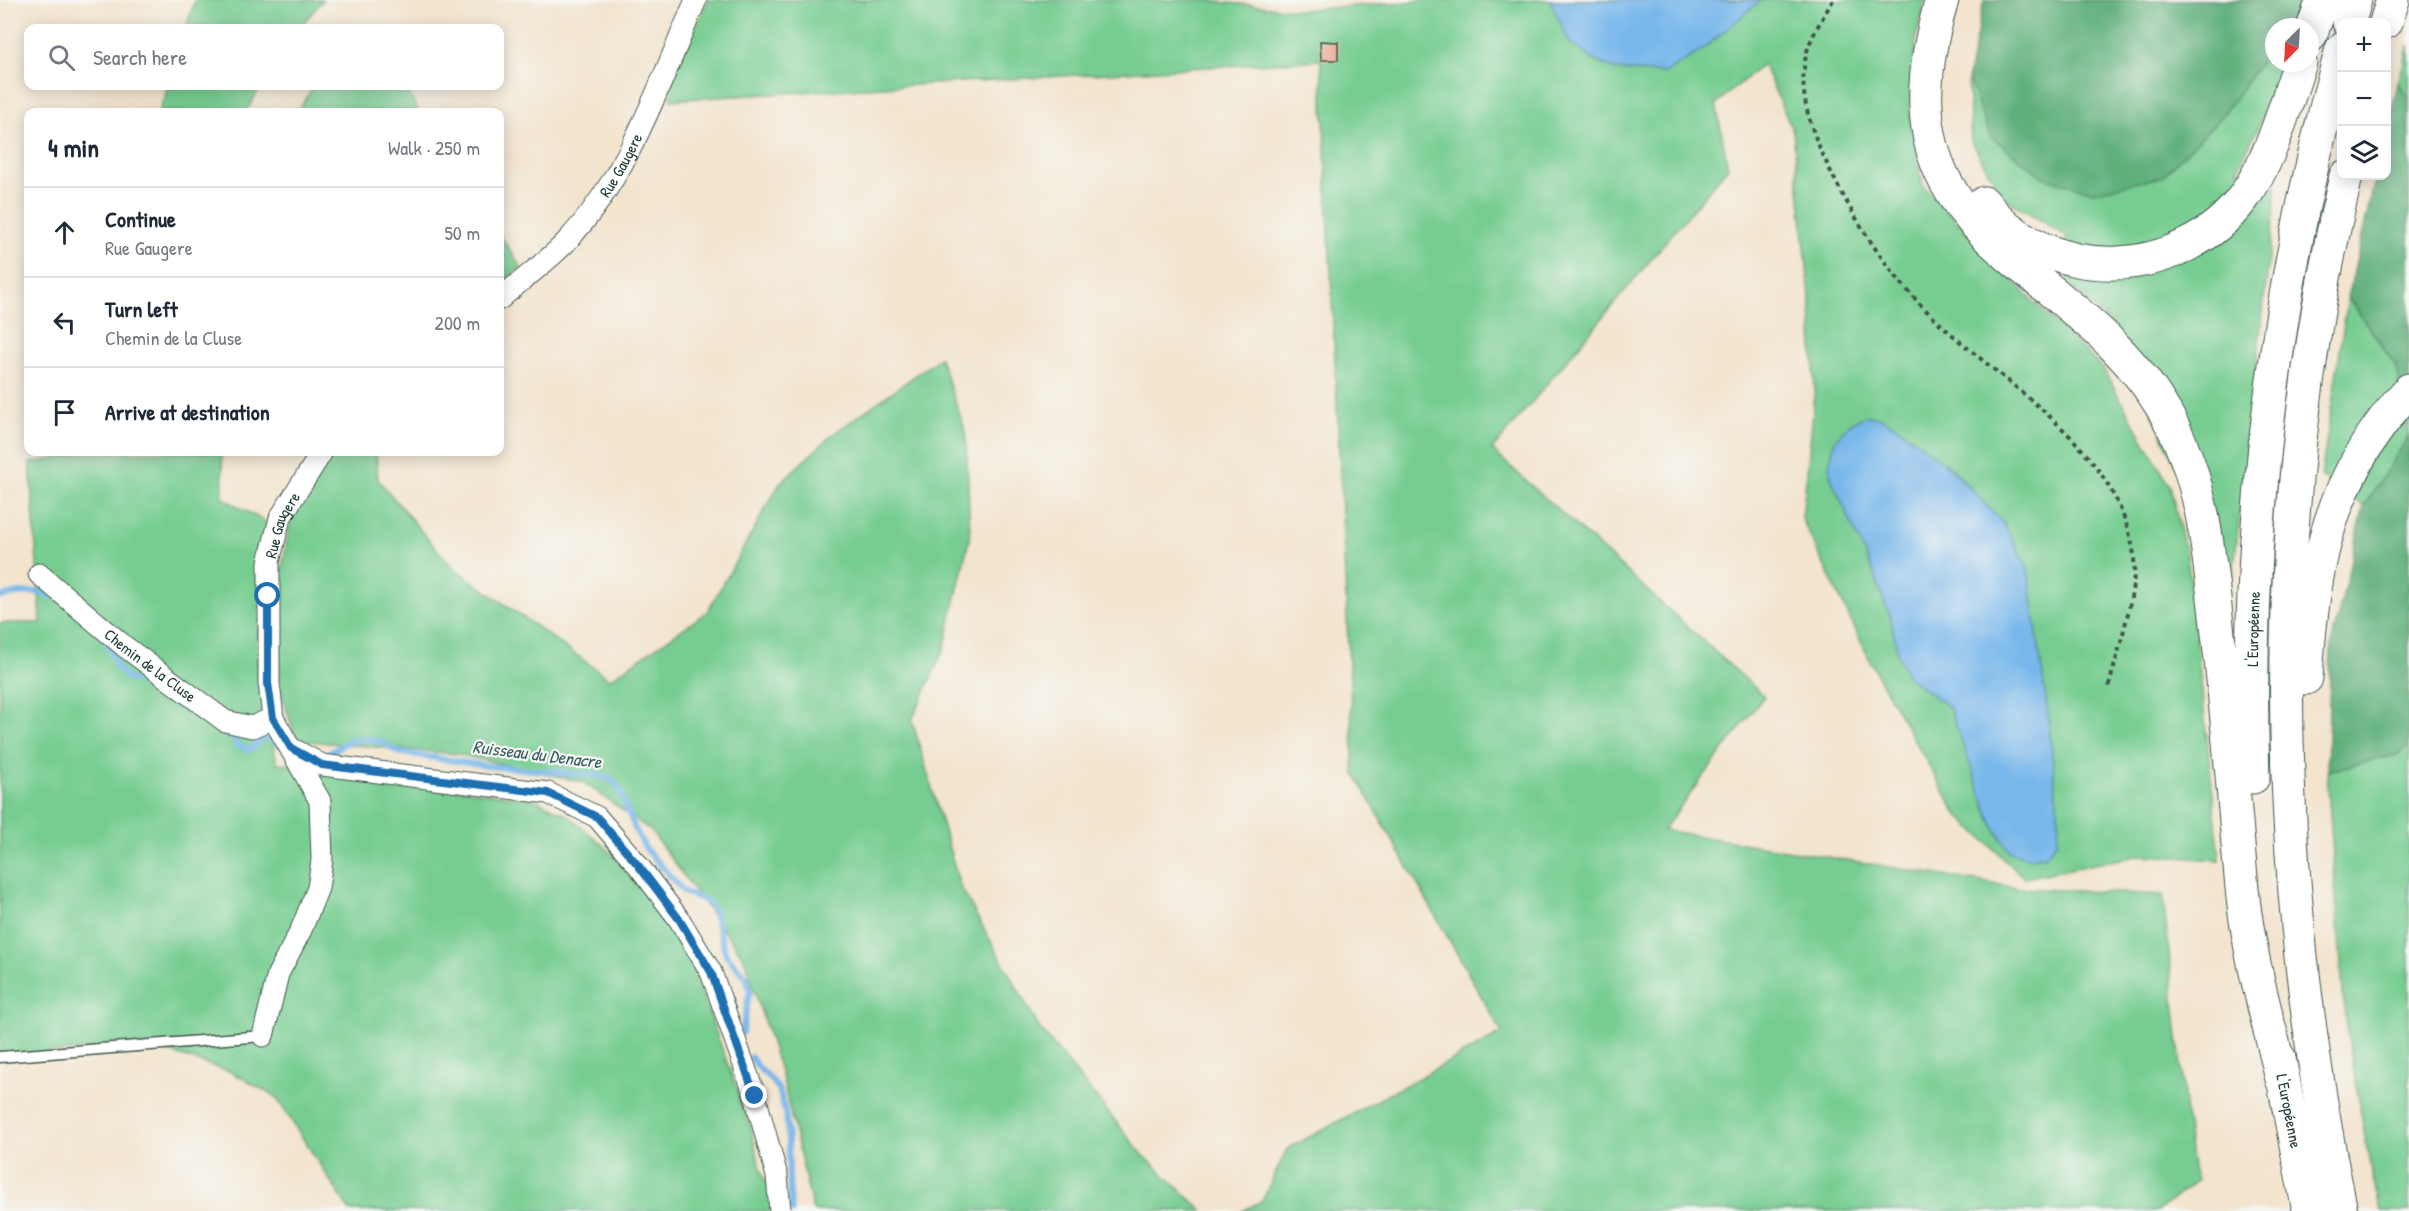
<!DOCTYPE html>
<meta charset="utf-8">
<style>
body{margin:0;font-family:"Patrick Hand",sans-serif;background:#f6f6f7;color:#1f2937}
.controls{position:absolute;right:18px;top:18px;display:grid;overflow:hidden;border-radius:12px;box-shadow:0 3px 15px #0003}
.controls button{width:54px;height:54px;display:grid;place-items:center;padding:0;border:0;border-bottom:2px solid #e0e1e3;background:#fff;color:#1f2937;font:30px sans-serif}
.compass{position:absolute;left:2265px;top:18px;width:54px;height:54px;border-radius:50%;background:#fff;box-shadow:0 3px 15px #0003;rotate:204deg}
.stop{position:absolute;width:18px;height:18px;margin:-14px;border:4px solid #1f6fb2;border-radius:50%;background:#fff}
.stop.end{background:#1f6fb2;border-color:#fff;box-shadow:0 2px 6px #0008}
.list{margin:0;padding:0;list-style:none}
h2{display:flex;justify-content:space-between;align-items:center;height:78px;margin:0;padding:0 24px;font-size:26px}
h2 small{font-size:20px;font-weight:400;color:#747a83}
.list li{display:grid;grid-template-columns:39px 1fr auto;gap:18px;align-items:center;box-sizing:border-box;height:90px;padding:0 24px;border-top:2px solid #e0e1e3}
.list b{display:block;font-size:22px;white-space:nowrap}
.list p{margin:0;font-size:20px;white-space:nowrap;color:#747a83}
.list em{font-size:20px;font-style:normal;color:#747a83}
.icon{flex:none;width:33px;height:33px;fill:none;stroke:currentColor;stroke-width:2;stroke-linecap:round;stroke-linejoin:round}
.map{position:relative;flex:none;width:2409px;height:1211px;overflow:hidden}
.search{position:absolute;background:#fff;box-shadow:0 3px 15px #0003;left:24px;top:24px;width:480px;height:66px;display:flex;align-items:center;gap:15px;box-sizing:border-box;padding:0 21px;border-radius:12px;color:#747a83;font-size:22px}
.panel{position:absolute;background:#fff;box-shadow:0 3px 15px #0003;left:24px;top:108px;width:480px;height:348px;border-radius:12px}
.map>svg:first-child{display:block}
</style>
<div class="map">
<svg width="2409" height="1211" viewBox="0 0 2409 1211">
<rect width="100%" height="100%" fill="#f6f6f2"/>
<filter id="ink" filterUnits="userSpaceOnUse"><feTurbulence type="fractalNoise" baseFrequency=".0167" numOctaves="2"/><feDisplacementMap in="SourceGraphic" scale="12" xChannelSelector="R" yChannelSelector="G"/><feConvolveMatrix kernelMatrix="1 2 1 2 8 2 1 2 1" color-interpolation-filters="sRGB"/></filter>
<filter id="wash" filterUnits="userSpaceOnUse"><feTurbulence type="fractalNoise" baseFrequency=".008" numOctaves="4" result="noise"/><feDisplacementMap in="SourceGraphic" scale="24" xChannelSelector="R" yChannelSelector="G"/><feGaussianBlur stdDeviation="1.35" result="paint"/><feColorMatrix in="noise" values="0 0 0 0 0 0 0 0 0 0 0 0 0 0 0 0 0 1.4 0 .05"/><feComposite in="paint" operator="in"/></filter>
<g filter="url(#wash)">
<rect width="100%" height="100%" fill="#f3e4cd"/>
<g fill="#77cd91" stroke="#4b8562" stroke-width="1.5">
<path d="M195 0H323L299 28H186Z"/>
<path d="M709 0H1200L1300 10 1432 0H1926L1917 33 1909 110 1923 186 2033 301 2103 369 2170 486 2188 562 2220 860 2141 855 2024 878 1957 814 1880 681 1802 519 1815 394 1811 306 1793 131 1763 64 1716 104 1728 167 1492 450 1764 696 1663 830 2018 888 2163 895 2191 1162 2197 1180 2158 1211H1242L1262 1201 1287 1149 1502 1033 1354 772 1321 60 671 100 673 66Z"/>
<path d="M2274 44V63H2283L2275 91 2238 169 2277 186 2233 575 2225 576 2114 327 2068 283 2066 236 2003 197 1971 141 1968 76 1990 136 2222 116Z"/>
<path d="M2409 45V98L2398 82Z"/>
<path d="M168 86H261L246 112H159Z"/>
<path d="M314 86H405L419 112H297Z"/>
<path d="M500 235 521 267 500 283Z"/>
<path d="M2348 297 2397 368 2409 426V436L2364 506 2321 477Z"/>
<path d="M940 358 966 433 970 536 944 649 912 720 960 886 1040 1029 1143 1155 1203 1211H813L783 1080 744 958 651 831 583 782 458 754 296 740 280 688 279 585 291 517 310 481 335 452H376L378 480 451 566 610 679 707 612 780 483 833 434Z"/>
<path d="M90 452H222L223 498 269 524 260 588 257 668 277 763 536 800 567 815 603 845 658 906 687 954 751 1127 759 1164 776 1211H350L276 1097 231 1072 147 1045 0 1057V623H41L30 463Z"/>
<path d="M2409 746V1211H2381L2371 1171 2345 1020 2327 771 2396 755Z"/>
</g>
<g fill="#61b07b" stroke="#407658" stroke-width="1.5">
<path d="M1984 0H2300L2297 13 2286 27H2274V44L2222 116 2162 177 2093 192 2043 177 1990 136 1968 76Z"/>
<path d="M2398 82 2409 98V426L2397 368 2348 297 2376 176H2386L2387 133Z"/>
<path d="M2409 436V746L2396 755 2327 771 2331 645 2364 506Z"/>
</g>
<g fill="#78b7eb" stroke="#4c7a90" stroke-width="1.5">
<path d="M1550 0H1761L1701 51 1665 73 1616 70 1594 60 1569 42Z"/>
<path d="M1868 416 1878 417 1896 426 1952 469 2003 523 2028 569 2048 714 2059 822 2057 842 2046 855 2030 858 2010 852 1992 824 1949 707 1909 678 1898 656 1891 620 1874 574 1832 480 1829 466 1835 440 1853 421Z"/>
</g>
<g fill="none" stroke-linecap="round" stroke-linejoin="round">
<g stroke="#78b7eb" stroke-width="6">
<path d="M0 597C16 594 37 588 52 597"/>
<path d="M104 638 118 669 128 679 145 683 177 697"/>
<path d="M224 726 237 745 249 750 266 735 280 745"/>
<path d="M319 756H324L351 740 367 739 383 742 397 752 488 766 599 776 611 779 618 787 635 829 646 849 684 892 706 901 713 909 726 955 746 977 750 990 742 1033"/>
<path d="M751 1057C757 1070 772 1077 778 1089 794 1127 785 1172 792 1211"/>
</g>
</g>
<g id="blocks">
<path fill="#eba590" d="M1320 41 1338 42V60H1321Z"/>
</g>
</g>
<g filter="url(#ink)">
<use href="#blocks" fill-opacity="0" stroke="#3f564b" stroke-width="1.5"/>
<g fill="none" stroke-linecap="round" stroke-linejoin="round">
<defs>
<path id="lane" d="M0 1057 263 1036"/>
<g id="street">
<path id="s1" d="M500 299C521 280 546 263 566 242 629 176 660 82 696 0"/>
<path id="s2" d="M39 574 124 646 225 721 252 727 273 718"/>
<path d="M291 748 322 765 548 793 597 817 638 865 679 919 711 972 755 1096 777 1176 780 1211"/>
<path id="s3" d="M263 1036 278 974 301 930 318 888 322 860 320 801 273 718 269 683V562L280 518 322 452"/>
</g>
<g id="highway">
<path d="M1942 0C1865 255 2081 251 2171 423 2204 486 2209 555 2217 625 2228 716 2234 807 2243 898 2250 959 2268 1020 2282 1079"/>
<path d="M2349 22 2355 0"/>
<path d="M2386 22 2393 0"/>
<path d="M2310 36 2323 0"/>
<path d="M1984 203C2050 287 2181 281 2243 198 2272 159 2284 108 2300 63"/>
<path d="M2306 678C2313 563 2329 477 2409 390"/>
<path id="s4" d="M2253 777C2245 531 2275 285 2342 49"/>
<path id="s5" d="M2279 1058 2309 1211"/>
<path d="M2341 1211C2271 870 2264 516 2346 176"/>
</g>
</defs>
<use href="#lane" stroke="#3f564b" stroke-width="13"/>
<use href="#street" stroke="#3f564b" stroke-width="23"/>
<use href="#highway" stroke="#3f564b" stroke-width="35"/>
<path stroke="#3f564b" stroke-width="4" stroke-dasharray="4.5 4.5" stroke-linecap="butt" d="M1833 0C1824 16 1814 31 1808 48 1794 93 1814 138 1834 178 1860 229 1891 277 1933 317 2006 388 2111 440 2133 549 2140 587 2117 652 2108 690"/>
<use href="#lane" stroke="#fff" stroke-width="10"/>
<use href="#street" stroke="#fff" stroke-width="21"/>
<use href="#highway" stroke="#fff" stroke-width="33"/>
</g>
</g>
<g fill="none" stroke-linecap="round" stroke-linejoin="round" filter="url(#ink)">
<path stroke="#1f6fb2" stroke-width="8" d="M268 596V683L273 718 291 748 322 765 548 793 597 817 638 865 679 919 711 972 755 1096"/>
</g>
<g text-anchor="middle" dominant-baseline="central" stroke-width="4.5" stroke-linejoin="round" paint-order="stroke">
<g font-size="16" fill="#1f3d34" stroke="#f6f6f2">
<text stroke="none"><textPath href="#s1" startOffset="182">Rue Gaugere</textPath></text>
<text stroke="none"><textPath href="#s3" startOffset="537">Rue Gaugere</textPath></text>
<text stroke="none"><textPath href="#s4" startOffset="148">L'Européenne</textPath></text>
<text stroke="none"><textPath href="#s2" startOffset="144">Chemin de la Cluse</textPath></text>
<text stroke="none"><textPath href="#s5" startOffset="54">L'Européenne</textPath></text>
</g>
<g font-size="18" font-style="italic" fill="#355c62" stroke="#f6f6f2">
<text transform="translate(537 754) rotate(7)">Ruisseau du Denacre</text>
</g>
</g>
</svg>
<div class="controls">
<button>+</button>
<button>−</button>
<button><svg class="icon" aria-label="layers" viewBox="0 0 24 24"><path d="M12 4l9 5-9 5-9-5zM3 14l9 5 9-5"/></svg></button>
</div>
<svg class="compass" viewBox="-18 -18 36 36"><path d="M0-13l5 13h-10z" fill="#e53935"/><path d="M0 13l5-13h-10z" fill="#747a83"/></svg>
<div class="stop" style="left:268px;top:596px"></div>
<div class="stop end" style="left:755px;top:1096px"></div>
<div class="search"><svg class="icon" aria-label="search" viewBox="0 0 24 24"><circle cx="10" cy="10" r="6"/><path d="M15 15l6 6"/></svg>Search here</div>
<section class="panel">
<h2>4 min<small>Walk · 250 m</small></h2>
<ul class="list">
<li><svg class="icon" aria-label="ahead" viewBox="0 0 24 24"><path d="M12 20V5M6 11l6-6 6 6"/></svg><div><b>Continue</b><p>Rue Gaugere</p></div><em>50 m</em></li>
<li><svg class="icon" aria-label="left" viewBox="0 0 24 24"><path d="M17 20v-9H6M10 6l-5 5 5 5"/></svg><div><b>Turn left</b><p>Chemin de la Cluse</p></div><em>200 m</em></li>
<li><svg class="icon" aria-label="arrive" viewBox="0 0 24 24"><path d="M6 21V4h12l-3 4 3 4H6"/></svg><div><b>Arrive at destination</b></div></li>
</ul>
</section>
</div>
